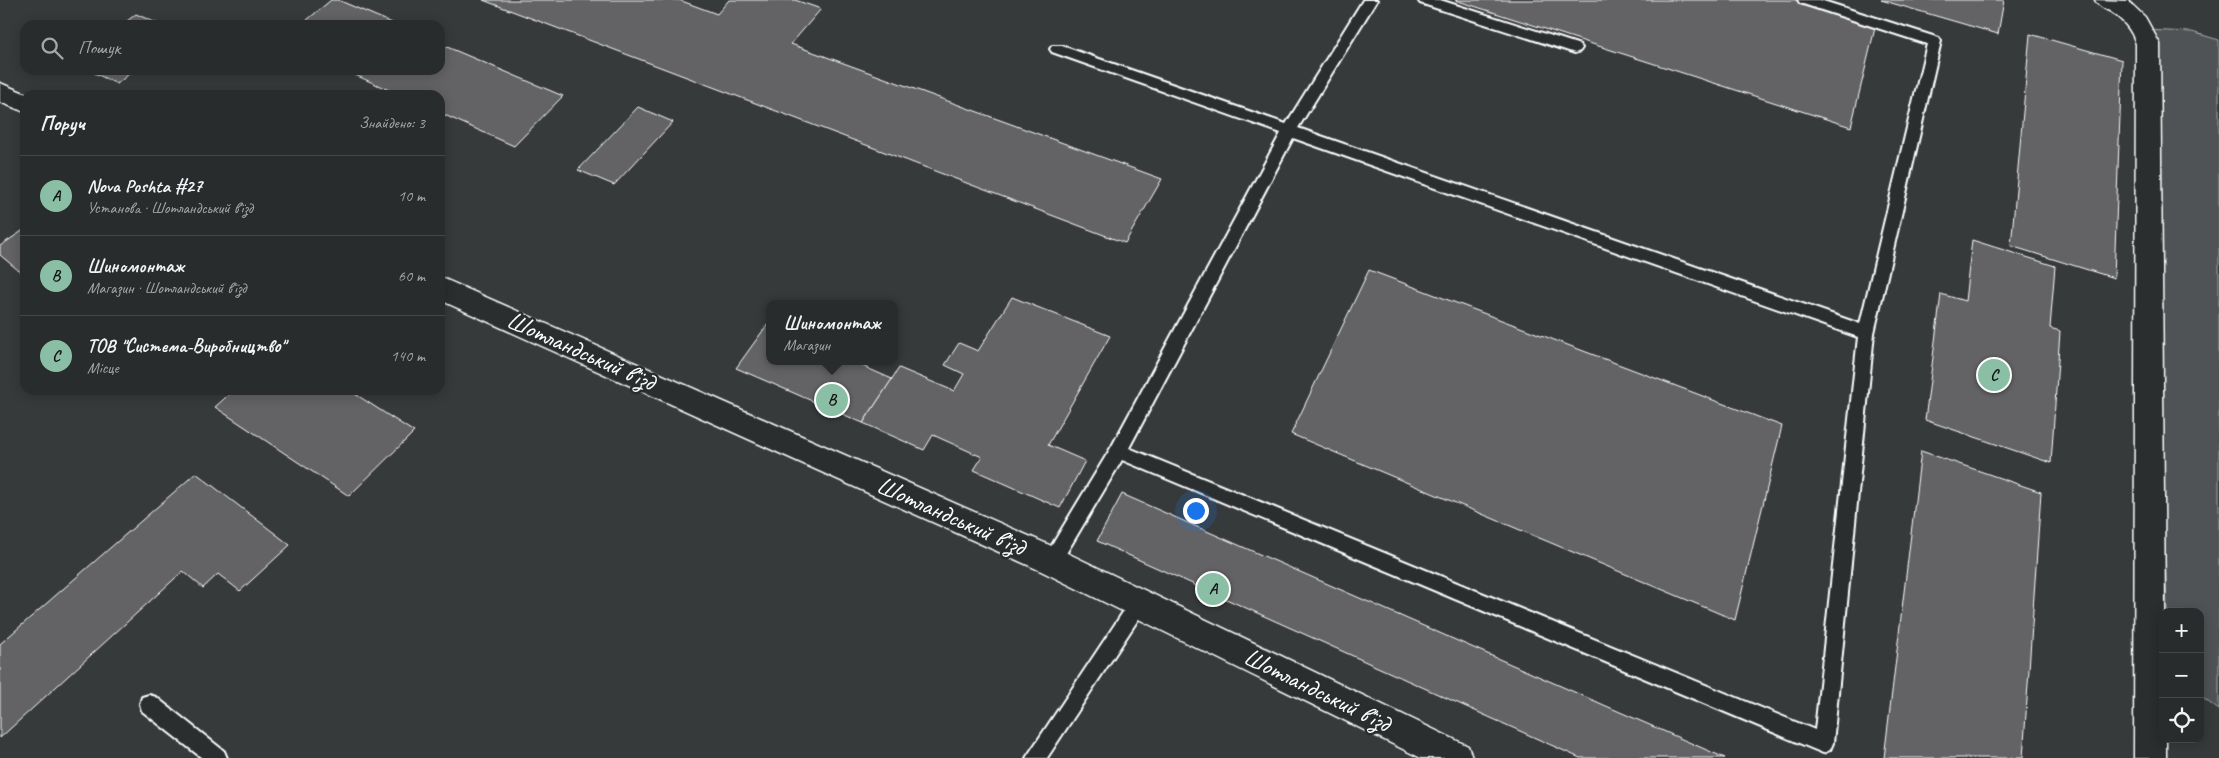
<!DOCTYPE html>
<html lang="uk">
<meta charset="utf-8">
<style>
body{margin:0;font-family:Caveat,sans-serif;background:#313434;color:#f1f3f6}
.controls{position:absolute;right:15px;bottom:15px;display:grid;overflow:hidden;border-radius:10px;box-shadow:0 2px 12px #0003}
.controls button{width:45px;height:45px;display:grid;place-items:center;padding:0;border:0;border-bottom:1px solid #454848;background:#292c2c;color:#f1f3f6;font:25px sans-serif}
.you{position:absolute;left:1195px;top:510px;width:18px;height:18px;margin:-12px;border:4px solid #fff;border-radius:50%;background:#1a73e8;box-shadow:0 0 0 8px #1a73e833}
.badge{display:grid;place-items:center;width:32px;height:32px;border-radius:50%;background:#8abfa5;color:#111;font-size:16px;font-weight:700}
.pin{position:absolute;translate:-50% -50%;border:2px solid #fff;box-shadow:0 1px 5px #0006}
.popup{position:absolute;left:766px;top:300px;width:132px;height:65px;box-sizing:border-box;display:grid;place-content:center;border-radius:10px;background:#292c2c;filter:drop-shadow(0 1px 4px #0005);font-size:16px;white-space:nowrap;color:#a5a7a9}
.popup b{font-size:19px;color:#f1f3f6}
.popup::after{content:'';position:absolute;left:50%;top:100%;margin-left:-10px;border:10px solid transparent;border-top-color:#292c2c}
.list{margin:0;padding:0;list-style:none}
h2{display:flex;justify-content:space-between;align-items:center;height:65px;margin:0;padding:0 20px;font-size:21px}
h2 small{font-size:16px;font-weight:400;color:#a5a7a9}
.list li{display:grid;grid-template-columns:32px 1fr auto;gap:15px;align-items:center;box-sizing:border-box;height:80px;padding:0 20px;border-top:1px solid #454848}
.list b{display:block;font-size:19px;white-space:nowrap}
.list p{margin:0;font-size:16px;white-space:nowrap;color:#a5a7a9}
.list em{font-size:16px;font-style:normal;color:#a5a7a9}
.icon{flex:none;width:28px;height:28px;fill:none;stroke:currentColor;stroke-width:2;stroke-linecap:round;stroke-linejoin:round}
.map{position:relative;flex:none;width:2219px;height:758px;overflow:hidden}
.search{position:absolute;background:#292c2c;box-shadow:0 2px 12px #0003;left:20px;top:20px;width:425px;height:55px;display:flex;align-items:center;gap:12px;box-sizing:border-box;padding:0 18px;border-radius:15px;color:#a5a7a9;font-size:19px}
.panel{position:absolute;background:#292c2c;box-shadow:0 2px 12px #0003;left:20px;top:90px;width:425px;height:305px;border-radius:15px}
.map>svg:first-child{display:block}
</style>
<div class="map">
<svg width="2219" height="758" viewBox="0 0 2219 758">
<rect width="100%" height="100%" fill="#373a3b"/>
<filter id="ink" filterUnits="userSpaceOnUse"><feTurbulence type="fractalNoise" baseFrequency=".02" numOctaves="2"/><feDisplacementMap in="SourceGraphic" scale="10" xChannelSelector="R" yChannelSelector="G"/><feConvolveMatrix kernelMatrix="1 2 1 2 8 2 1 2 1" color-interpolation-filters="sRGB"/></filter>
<g filter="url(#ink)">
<path fill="#505354" stroke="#a8a9aa" d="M2144 30 2192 32 2219 40V710L2200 696V612H2167L2159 340Z"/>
<g fill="#636465" stroke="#fff">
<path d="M331 0H338L397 25H301Z"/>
<path d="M483 0H679L717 14 729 0H795L821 9 791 44 1162 179 1125 243Z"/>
<path d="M1455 0H1796L1876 24 1851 127Z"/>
<path d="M1881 0H2004L1998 34Z"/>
<path d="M136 14 161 25H122Z"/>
<path d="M2030 34 2122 60 2114 278 2011 246Z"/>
<path d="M440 44 563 96 514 146 440 113V95H400L344 70H440Z"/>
<path d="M88 70H134L117 84Z"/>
<path d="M638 107 673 122 614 185 578 170Z"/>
<path d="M25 229V274L24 275 0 255V246Z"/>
<path d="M1972 240 2055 266 2050 328 2060 331 2051 463 1925 420 1941 294 1965 301Z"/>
<path d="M1369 270 1782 426 1735 620 1291 434Z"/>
<path d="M1012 297 1110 336 1048 445 1085 461 1060 508 974 470 982 457 933 435 924 450 863 423 899 368 954 391 964 374 945 365 959 343 978 351Z"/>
<path d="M767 325 770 326V361H851L892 379 863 423 736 368Z"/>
<path d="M234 390H349L414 432 349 496 215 407Z"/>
<path d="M1921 451 2041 492 2023 758H1884Z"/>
<path d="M196 473 290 545 240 591 218 574 203 588 183 571 0 738V644Z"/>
<path d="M1122 494 1725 758H1580L1097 541Z"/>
</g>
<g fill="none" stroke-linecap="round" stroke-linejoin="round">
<defs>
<g id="service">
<path d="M1363 0H1377L1298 128 1860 324 1927 44 1800 3 1798 0H1820L1939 38 1941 41 1874 333 1833 743 1830 750 1823 753 1122 460 1058 567 1052 569 1046 567 1043 561 1046 555 1112 446 1281 133 1052 52 1050 49 1052 46H1062L1286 124ZM1293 138 1858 337 1815 730 1129 448Z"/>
<path d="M1418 0H1440L1580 45 1582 48 1580 51 1575 53 1420 3Z"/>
<path d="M1139 594 1145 597 1148 603 1145 609 1047 758H1026L1133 597Z"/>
<path d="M149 695 156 697 224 751 227 758H202L142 711 140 704 142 697Z"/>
</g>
<g id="minor">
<path d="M2095 0 2128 1 2145 17 2160 44 2165 612H2163V739H2166V758H2134L2136 44C2132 30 2123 20 2111 12 2104 8 2099 7 2095 0Z"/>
<path d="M0 83 29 95H25V112L0 102Z"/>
<path d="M440 277 1063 551 1468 746 1472 758H1421L1041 571 440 300Z"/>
</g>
</defs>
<use href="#service" stroke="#fff" stroke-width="4"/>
<use href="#minor" stroke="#fff" stroke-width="3"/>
<use href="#service" fill="#2a2d2e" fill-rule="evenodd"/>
<use href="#minor" fill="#2a2d2e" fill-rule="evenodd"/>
</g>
</g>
<g text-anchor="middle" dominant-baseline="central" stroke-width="5" stroke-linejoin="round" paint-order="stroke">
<g font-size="25" fill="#fff" stroke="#2a2d2e">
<text transform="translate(581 351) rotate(24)">Шотландський в'їзд</text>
<text transform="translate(951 516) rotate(24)">Шотландський в'їзд</text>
<text transform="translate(1317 690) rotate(26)">Шотландський в'їзд</text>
</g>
</g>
</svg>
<div class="controls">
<button>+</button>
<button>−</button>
<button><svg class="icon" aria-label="locate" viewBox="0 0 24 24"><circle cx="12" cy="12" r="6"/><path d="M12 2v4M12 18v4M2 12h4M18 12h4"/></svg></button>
</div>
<div class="you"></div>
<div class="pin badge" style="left:1213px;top:589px">A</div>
<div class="pin badge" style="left:832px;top:400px">B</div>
<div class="popup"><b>Шиномонтаж</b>Магазин</div>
<div class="pin badge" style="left:1994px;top:375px">C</div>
<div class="search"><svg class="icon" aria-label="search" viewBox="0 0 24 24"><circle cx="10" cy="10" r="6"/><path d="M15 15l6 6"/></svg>Пошук</div>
<section class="panel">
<h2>Поруч<small>Знайдено: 3</small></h2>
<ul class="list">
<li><span class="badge">A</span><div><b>Nova Poshta #27</b><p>Установа · Шотландський в'їзд</p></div><em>10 m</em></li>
<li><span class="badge">B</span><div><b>Шиномонтаж</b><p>Магазин · Шотландський в'їзд</p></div><em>60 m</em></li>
<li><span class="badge">C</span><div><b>ТОВ &quot;Система-Виробництво&quot;</b><p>Місце</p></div><em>140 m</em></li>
</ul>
</section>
</div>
